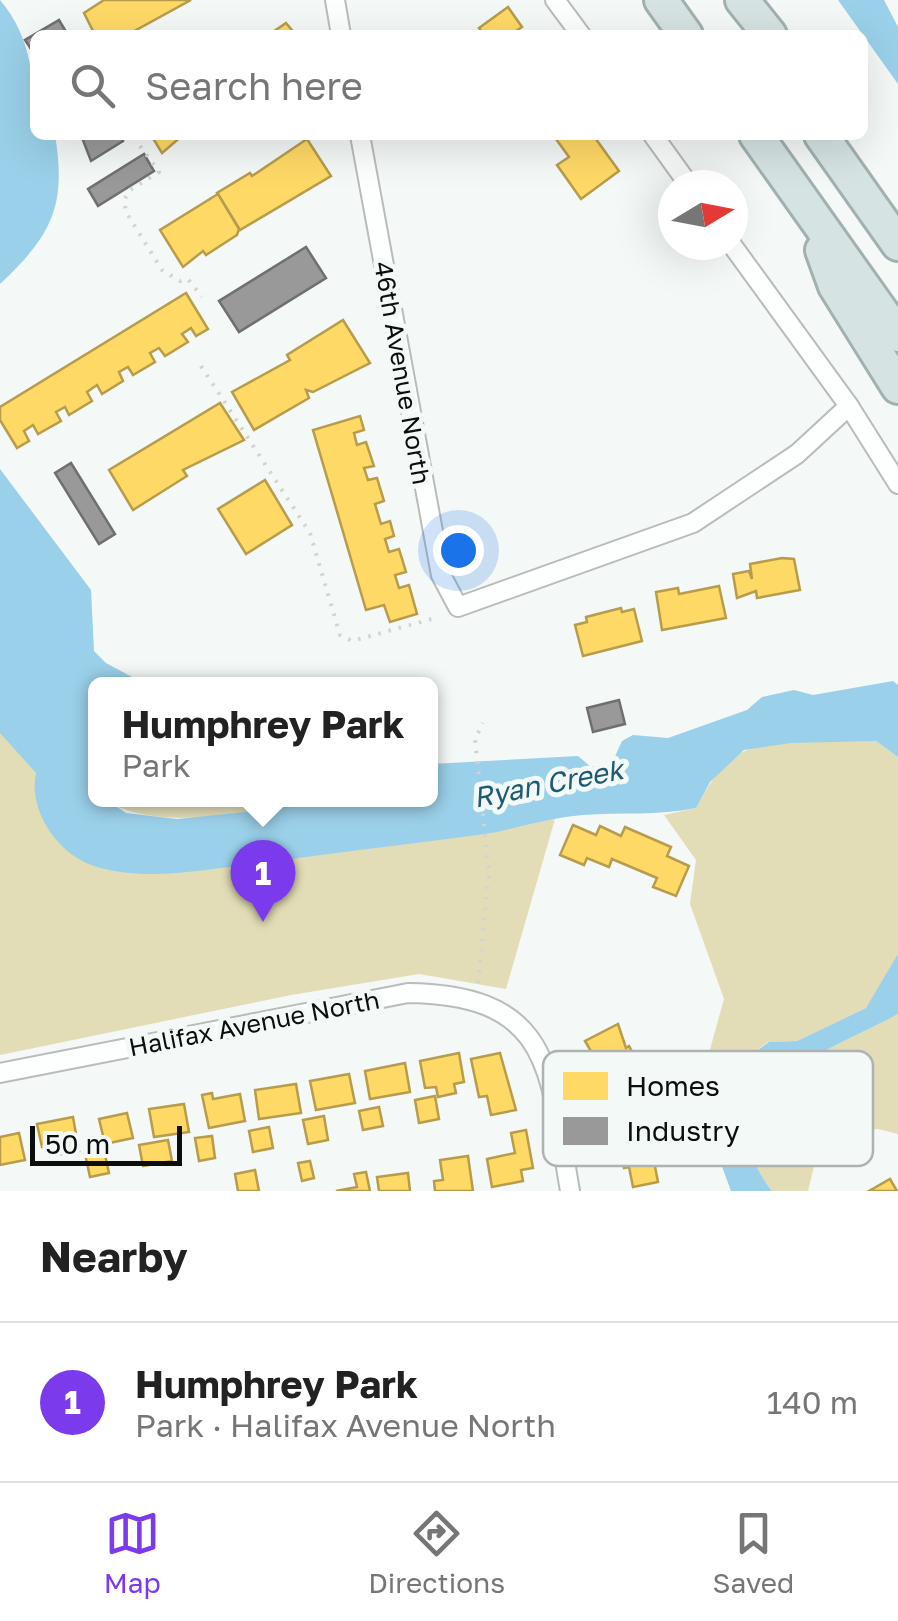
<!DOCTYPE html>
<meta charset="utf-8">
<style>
body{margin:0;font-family:"Golos Text",sans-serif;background:#f6f6f6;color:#222}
.compass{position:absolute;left:658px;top:170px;width:90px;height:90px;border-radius:50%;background:#fff;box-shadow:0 10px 40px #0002;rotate:80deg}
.scale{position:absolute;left:30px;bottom:25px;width:152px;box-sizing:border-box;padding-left:10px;border:5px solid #0c0e0d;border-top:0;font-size:28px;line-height:35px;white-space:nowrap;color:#0c0e0d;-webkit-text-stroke:8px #f3f9f6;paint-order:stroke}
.you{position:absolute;left:458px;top:550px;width:35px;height:35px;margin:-25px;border:8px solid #fff;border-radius:50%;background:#1a73e8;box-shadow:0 0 0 15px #1a73e833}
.badge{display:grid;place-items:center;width:65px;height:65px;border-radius:50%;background:#7c3aed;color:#fff;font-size:32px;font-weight:700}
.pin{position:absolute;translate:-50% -82px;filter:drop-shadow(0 2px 5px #0008)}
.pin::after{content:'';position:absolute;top:52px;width:35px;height:30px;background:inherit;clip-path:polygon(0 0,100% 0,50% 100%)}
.popup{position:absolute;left:88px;top:677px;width:350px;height:130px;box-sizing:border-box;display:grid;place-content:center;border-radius:15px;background:#fff;filter:drop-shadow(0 2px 8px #0005);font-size:32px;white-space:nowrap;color:#767676}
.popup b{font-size:38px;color:#222}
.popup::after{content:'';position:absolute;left:50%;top:100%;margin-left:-20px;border:20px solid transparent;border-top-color:#fff}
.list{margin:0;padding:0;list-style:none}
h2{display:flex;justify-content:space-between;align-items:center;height:130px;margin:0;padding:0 40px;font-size:42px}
h2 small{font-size:32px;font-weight:400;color:#767676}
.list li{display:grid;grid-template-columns:65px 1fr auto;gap:30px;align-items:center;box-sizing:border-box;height:160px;padding:0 40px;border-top:2px solid #e0e0e0}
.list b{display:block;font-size:38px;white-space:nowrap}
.list p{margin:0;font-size:32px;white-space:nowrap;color:#767676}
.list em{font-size:32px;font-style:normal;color:#767676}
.icon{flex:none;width:55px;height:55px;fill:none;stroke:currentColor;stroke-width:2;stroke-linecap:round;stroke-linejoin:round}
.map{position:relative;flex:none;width:898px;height:1191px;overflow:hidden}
.search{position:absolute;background:#fff;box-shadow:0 10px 40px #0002;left:30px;right:30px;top:30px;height:110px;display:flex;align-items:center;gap:25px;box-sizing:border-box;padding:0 35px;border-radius:15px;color:#767676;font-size:38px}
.sheet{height:290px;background:#fff}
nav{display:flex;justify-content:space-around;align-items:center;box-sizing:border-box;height:140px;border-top:2px solid #e0e0e0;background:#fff;font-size:28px;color:#767676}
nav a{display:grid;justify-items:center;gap:5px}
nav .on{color:#7c3aed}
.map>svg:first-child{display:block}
</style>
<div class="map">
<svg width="898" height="1191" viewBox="0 0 898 1191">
<rect width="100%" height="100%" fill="#f4f8f6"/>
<g fill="#e2ddb6">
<path d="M0 731 42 780 210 869 483 834 555 819 506 989 419 974 291 995 0 1055Z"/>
<path d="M876 741 898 757V954L891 971 866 1008 797 1041 768 1042 706 1086 702 1109 717 1160 689 1136 680 1092 709 1053 724 999 690 904 696 860 664 815 696 808C707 787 720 765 741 753 770 736 842 740 876 741Z"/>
<path d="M107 800H310C257 812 153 833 107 800Z"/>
<path d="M898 1014V1134L878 1129 839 1132 817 1154 808 1191H772C696 1092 825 1054 898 1014Z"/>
</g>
<g fill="#9ad0e9">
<path d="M0 0C33 38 35 87 35 135H55C67 207 51 236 0 284Z"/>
<path d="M838 0H884L898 27V84Z"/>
<path d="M0 469 91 590 94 651 106 663 145 684H96V800H107L126 813 177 819 265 810 310 800H430L431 764 578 756 591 767 612 763 622 741 633 735 668 738 747 710 762 697 794 690 813 695 893 681 898 685V757L876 741 791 743 744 750 710 782 696 808C657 816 621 812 583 815 547 818 513 830 478 835 403 845 327 854 252 864 202 870 143 882 94 866 57 854 28 810 36 773L0 733Z"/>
<path d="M898 954V1014C825 1054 696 1092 772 1191H731L701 1109 706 1086 769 1042 797 1041 866 1008Z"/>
</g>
<g fill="#ffd966" stroke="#b69c4b" stroke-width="2.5">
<path d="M104 0H191L127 35H95L84 13Z"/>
<path d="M508 7 522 27 516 31 519 35H484L479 28Z"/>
<path d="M286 23 296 35H271L270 34Z"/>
<path d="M151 135H183L162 153Z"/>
<path d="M562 135H593L619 171 581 199 557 165 569 157 556 139Z"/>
<path d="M307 139 331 176 240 230 217 193 250 173 252 176Z"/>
<path d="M218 194 239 229 237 235 206 255 203 251 183 267 160 230Z"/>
<path d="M186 293 208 329 196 336 191 328 182 334 188 342 165 356 159 348 150 353 155 362 133 375 128 367 119 372 123 381 102 394 97 385 87 392 92 401 69 415 65 407 56 412 61 421 38 434 33 425 24 431 29 441 17 448 0 420V407Z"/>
<path d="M343 320 370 363 313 392 306 390 309 398 254 430 232 392 290 360 287 355Z"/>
<path d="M220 403 244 440 183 470 187 476 133 510 109 470Z"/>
<path d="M360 416 364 430 354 433 357 445 366 442 374 466 364 468 368 480 377 478 384 501 375 504 381 524 390 521 394 536 385 539 389 552 399 549 406 572 395 575 399 588 409 585 417 614 390 622 384 605 366 610 313 430Z"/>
<path d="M265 480 292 525 246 554 218 509Z"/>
<path d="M782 558 794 559 800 590 757 598 756 591 737 598 733 574 749 571 752 579 750 564Z"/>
<path d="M719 586 726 618 662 630 656 592 678 588 679 594Z"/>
<path d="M621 608 622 612 634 609 642 641 583 656 575 625 587 622 586 617Z"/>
<path d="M573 825 596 835 600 826 621 836 625 827 671 847 667 856 689 866 676 896 653 887 657 878 612 859 609 867 587 858 584 865 560 855Z"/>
<path d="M618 1024 626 1048 629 1046 635 1057 639 1055 644 1067 610 1084 585 1041Z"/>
<path d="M459 1053 464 1082 454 1084 456 1093 438 1097 436 1087 425 1088 420 1061Z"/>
<path d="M500 1053 516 1110 491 1115 487 1096 479 1097 471 1059Z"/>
<path d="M405 1063 410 1092 370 1099 365 1071Z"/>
<path d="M349 1074 355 1103 316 1110 310 1081Z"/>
<path d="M296 1084 301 1113 259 1119 255 1090Z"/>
<path d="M212 1093 213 1099 240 1094 245 1121 209 1128 202 1095Z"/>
<path d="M435 1096 439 1119 419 1123 415 1100Z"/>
<path d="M184 1104 189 1132 154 1137 149 1109Z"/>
<path d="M379 1107 383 1126 363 1130 359 1111Z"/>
<path d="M127 1113 133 1138 105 1144 99 1119Z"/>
<path d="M645 1115 658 1182 633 1187 629 1167 624 1168 614 1120Z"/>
<path d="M324 1116 328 1140 308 1144 303 1120Z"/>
<path d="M73 1117 79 1151 50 1156 48 1146 42 1147 37 1124Z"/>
<path d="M269 1127 273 1148 253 1152 249 1131Z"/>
<path d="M526 1130 533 1168 521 1170 523 1181 492 1187 487 1159 515 1153 511 1133Z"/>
<path d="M19 1133 25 1160 0 1165V1137Z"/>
<path d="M212 1136 215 1158 199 1161 195 1138Z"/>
<path d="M168 1140 172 1161 143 1166 139 1145Z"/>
<path d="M104 1150 109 1173 90 1177 85 1154Z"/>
<path d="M468 1156 473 1191H435L434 1181 443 1180 440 1160Z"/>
<path d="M310 1161 314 1178 302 1181 298 1163Z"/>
<path d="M255 1170 259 1191H238L235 1174Z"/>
<path d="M366 1172 370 1191H336L357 1187 354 1174Z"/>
<path d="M408 1173 410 1191H379L377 1177Z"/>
<path d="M890 1179 897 1191H869Z"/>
</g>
<g fill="#999" stroke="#6f6f6f" stroke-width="2.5">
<path d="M59 20 68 35H35V55L25 40Z"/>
<path d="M81 135H120L123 141 91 161Z"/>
<path d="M144 154 154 171 98 206 88 189Z"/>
<path d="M306 247 326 278 239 332 219 301Z"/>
<path d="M71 463 115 534 99 544 55 473Z"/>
<path d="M619 700 625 724 593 732 587 708Z"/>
</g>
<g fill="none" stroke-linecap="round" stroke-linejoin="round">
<defs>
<g id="minor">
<path d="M335 0 341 35"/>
<path d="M555 0 581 35"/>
<path d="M360 135 441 575 458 607 693 523 797 454 849 406"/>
<path d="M653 135 689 185"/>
<path d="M732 245 849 406 898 484"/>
<path d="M0 1073 408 993C554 995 549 1072 570 1191"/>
</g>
<g id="motorway">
<path d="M661 0 686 35"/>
<path d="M742 0 770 35"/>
<path d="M756 135 898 335"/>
<path d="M821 135 898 244"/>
<path d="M822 250 835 286 898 387"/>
</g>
</defs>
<use href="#minor" stroke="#b9bcba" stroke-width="22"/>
<use href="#motorway" stroke="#a0b1b0" stroke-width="38"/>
<g stroke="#d2d3d2" stroke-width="4" stroke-dasharray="2.5 8" stroke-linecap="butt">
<path d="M140 146 159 172 130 190 124 200 126 212 162 270 180 281 188 279 202 297"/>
<path d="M201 366 310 533 340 635 352 641 439 617"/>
<path d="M478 983 489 873 475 739 483 723"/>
</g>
<use href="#minor" stroke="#fdfefe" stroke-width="18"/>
<use href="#motorway" stroke="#d5e3e3" stroke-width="32"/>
</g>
<g text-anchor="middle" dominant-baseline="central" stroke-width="10" stroke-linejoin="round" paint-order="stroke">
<g font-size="25" fill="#0c0e0d" stroke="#f3f9f6">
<text transform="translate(403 373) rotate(80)">46th Avenue North</text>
<text transform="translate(254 1023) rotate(-11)">Halifax Avenue North</text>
</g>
<g font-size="28" font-style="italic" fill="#1e5a74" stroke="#f3f9f6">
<text transform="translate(548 783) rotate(-11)">Ryan Creek</text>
</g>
</g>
<rect x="543" y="1051" width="330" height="115" rx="15" fill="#f3f9f6" stroke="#aeb2b0" stroke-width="2.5"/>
<rect x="563" y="1072" width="45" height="28" fill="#ffd966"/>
<rect x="563" y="1117" width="45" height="28" fill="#999"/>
<g font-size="28" fill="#0c0e0d">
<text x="626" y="1096">Homes</text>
<text x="626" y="1141">Industry</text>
</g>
</svg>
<svg class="compass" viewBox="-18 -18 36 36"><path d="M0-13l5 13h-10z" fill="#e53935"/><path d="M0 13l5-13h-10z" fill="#767676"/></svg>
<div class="scale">50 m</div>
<div class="you"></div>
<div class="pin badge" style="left:263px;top:922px">1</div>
<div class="popup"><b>Humphrey Park</b>Park</div>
<div class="search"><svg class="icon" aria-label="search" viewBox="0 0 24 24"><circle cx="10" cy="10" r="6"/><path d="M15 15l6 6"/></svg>Search here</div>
</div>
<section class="sheet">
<h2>Nearby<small></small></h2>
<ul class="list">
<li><span class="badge">1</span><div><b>Humphrey Park</b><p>Park · Halifax Avenue North</p></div><em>140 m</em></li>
</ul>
</section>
<nav>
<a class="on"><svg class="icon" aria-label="map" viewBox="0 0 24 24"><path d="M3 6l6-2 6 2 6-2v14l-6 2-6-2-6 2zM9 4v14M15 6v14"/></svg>Map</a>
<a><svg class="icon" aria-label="directions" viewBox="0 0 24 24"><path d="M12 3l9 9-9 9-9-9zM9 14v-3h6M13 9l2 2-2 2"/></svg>Directions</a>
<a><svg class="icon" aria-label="saved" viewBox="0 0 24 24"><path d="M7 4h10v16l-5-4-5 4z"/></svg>Saved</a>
</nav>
